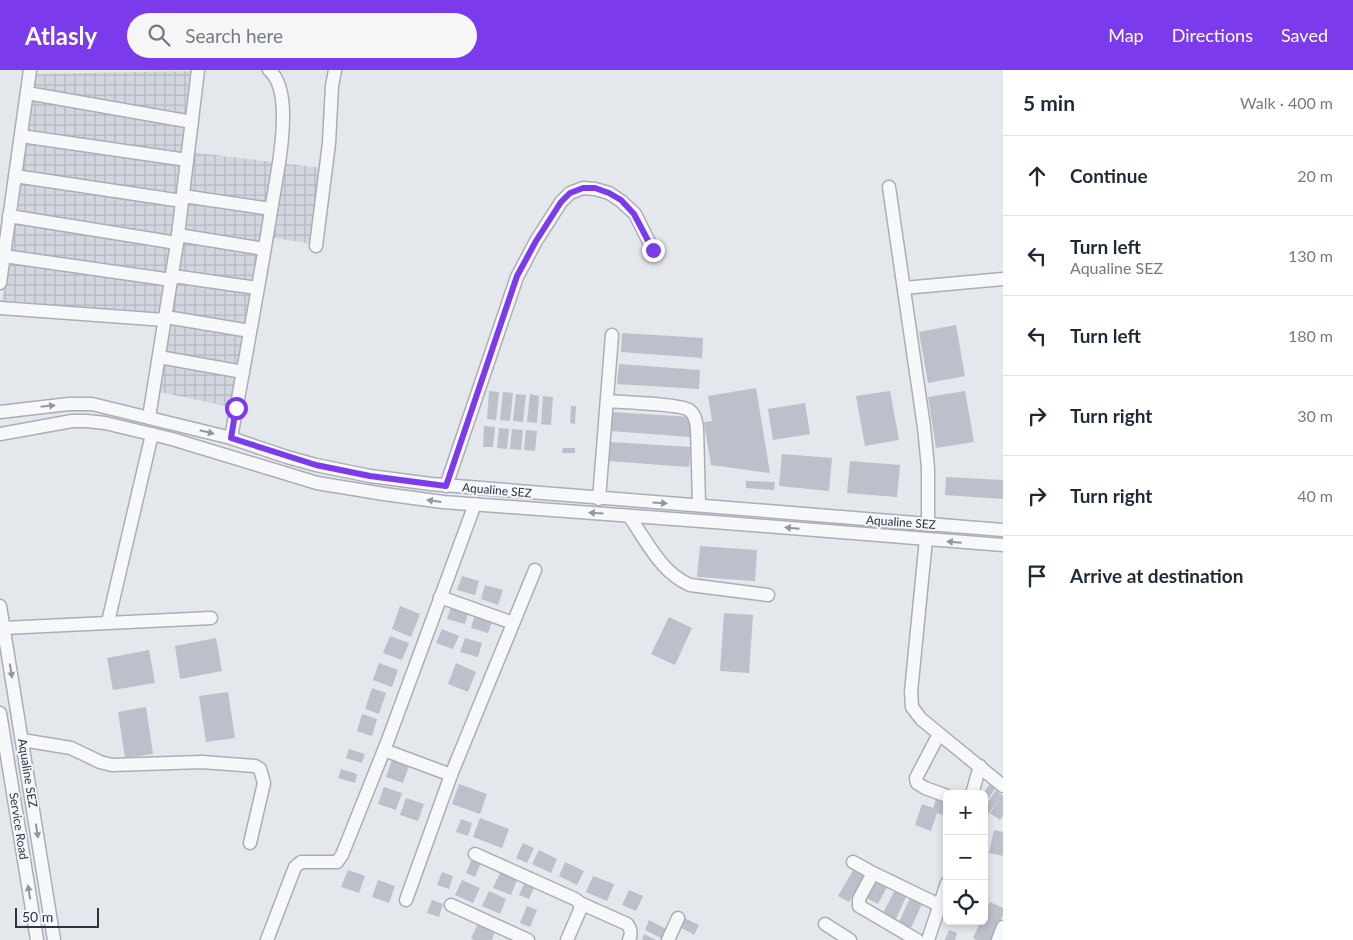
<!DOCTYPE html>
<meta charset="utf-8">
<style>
body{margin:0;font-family:Lato,sans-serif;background:#f6f6f7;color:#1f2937}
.controls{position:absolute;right:15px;bottom:15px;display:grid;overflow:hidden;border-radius:8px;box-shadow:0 2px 8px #0003}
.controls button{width:45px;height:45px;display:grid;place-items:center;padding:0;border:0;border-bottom:1px solid #e0e1e3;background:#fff;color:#1f2937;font:25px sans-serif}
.scale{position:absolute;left:15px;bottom:12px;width:84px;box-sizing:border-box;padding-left:5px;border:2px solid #2b3445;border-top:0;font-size:14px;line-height:18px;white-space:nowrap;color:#2b3445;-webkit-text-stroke:4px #f4f6f9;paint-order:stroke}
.stop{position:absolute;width:15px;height:15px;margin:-11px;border:4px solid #7c3aed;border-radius:50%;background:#fff}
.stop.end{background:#7c3aed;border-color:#fff;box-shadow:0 1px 5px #0008}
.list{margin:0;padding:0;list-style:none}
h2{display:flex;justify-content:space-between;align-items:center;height:65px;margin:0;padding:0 20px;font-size:21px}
h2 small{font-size:16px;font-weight:400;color:#747a83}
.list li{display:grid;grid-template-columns:32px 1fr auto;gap:15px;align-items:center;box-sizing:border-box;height:80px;padding:0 20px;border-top:1px solid #e0e1e3}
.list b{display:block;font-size:19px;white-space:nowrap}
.list p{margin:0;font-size:16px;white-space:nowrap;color:#747a83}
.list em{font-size:16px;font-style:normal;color:#747a83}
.icon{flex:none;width:28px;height:28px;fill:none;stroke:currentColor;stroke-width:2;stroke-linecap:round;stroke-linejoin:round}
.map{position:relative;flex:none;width:1003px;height:870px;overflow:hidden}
header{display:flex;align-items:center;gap:30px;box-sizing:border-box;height:70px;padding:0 25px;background:#7c3aed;color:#fff}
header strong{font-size:24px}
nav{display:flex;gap:28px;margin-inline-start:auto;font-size:18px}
.search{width:350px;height:45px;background:#f6f6f7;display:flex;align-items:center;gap:12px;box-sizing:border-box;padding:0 18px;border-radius:28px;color:#747a83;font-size:19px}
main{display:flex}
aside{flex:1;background:#fff}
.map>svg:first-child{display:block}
</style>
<header>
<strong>Atlasly</strong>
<div class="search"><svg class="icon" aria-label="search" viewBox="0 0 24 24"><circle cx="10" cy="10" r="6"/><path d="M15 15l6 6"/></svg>Search here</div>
<nav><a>Map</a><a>Directions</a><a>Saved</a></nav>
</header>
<main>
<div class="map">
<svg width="1003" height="870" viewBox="0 0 1003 870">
<defs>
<pattern id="industrial-grid" width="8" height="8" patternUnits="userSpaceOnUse" patternTransform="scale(1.25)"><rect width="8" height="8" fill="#d2d6de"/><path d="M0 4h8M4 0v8" fill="none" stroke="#b4b8c0"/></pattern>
</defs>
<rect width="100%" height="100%" fill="#e4e7ec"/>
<path fill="url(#industrial-grid)" d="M198 1 182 81 322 98 312 174 262 166 236 338 159 322 169 243 2 232 34 4Z"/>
<g fill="#bbc0ca">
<path d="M956 255 965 306 928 313 919 262Z"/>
<path d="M622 263 703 268 702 288 621 282Z"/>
<path d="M619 294 700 300 699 319 617 314Z"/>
<path d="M756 318 770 403 711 395 704 352 712 351 708 326Z"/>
<path d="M489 321 499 322 496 350 487 349Z"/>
<path d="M890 321 899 370 865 376 856 326Z"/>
<path d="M965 321 974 372 936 378 928 327Z"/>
<path d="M503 322 513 323 510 351 500 350Z"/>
<path d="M516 324 526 325 523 352 513 351Z"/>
<path d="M530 324 539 326 537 353 527 352Z"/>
<path d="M543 326 553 327 551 355 541 354Z"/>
<path d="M805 333 810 364 773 370 768 339Z"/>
<path d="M571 336H576L575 354 570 353Z"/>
<path d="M611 342 692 347 691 367 610 361Z"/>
<path d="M484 356 495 357 493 377H483Z"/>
<path d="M499 358 509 359 507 379 497 378Z"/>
<path d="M512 359 523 360 521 380 510 379Z"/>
<path d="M526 360 537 361 535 381 524 380Z"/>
<path d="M610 372 691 377 689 397 608 391Z"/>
<path d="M563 378H575V383H562Z"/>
<path d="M782 384 832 388 829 421 779 416Z"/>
<path d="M850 391 900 395 897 427 847 423Z"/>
<path d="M946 407 1003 410V429L945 425Z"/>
<path d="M746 411 775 412 774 420 746 418Z"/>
<path d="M700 476 757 480 755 511 697 507Z"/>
<path d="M462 506 479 511 475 525 457 520Z"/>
<path d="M485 515 503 520 498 535 481 529Z"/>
<path d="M452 534 469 540 465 554 447 549Z"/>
<path d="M400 536 420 544 411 567 392 559Z"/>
<path d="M724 543 753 545 749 603 720 601Z"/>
<path d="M475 544 493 549 488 563 471 558Z"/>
<path d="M669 547 692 558 675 595 651 584Z"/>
<path d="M442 559 459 566 453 579 436 573Z"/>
<path d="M390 566 409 573 402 590 383 583Z"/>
<path d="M216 568 222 601 180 609 175 576Z"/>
<path d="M465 568 482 573 478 587 460 582Z"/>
<path d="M149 580 155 613 113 620 107 588Z"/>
<path d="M379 593 398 600 392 617 373 610Z"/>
<path d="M456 593 476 602 468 622 448 614Z"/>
<path d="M372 618 386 623 379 644 365 639Z"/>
<path d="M228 622 235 668 206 672 199 626Z"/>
<path d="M146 637 153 684 125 688 118 642Z"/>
<path d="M362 644 377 649 372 666 357 661Z"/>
<path d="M349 679 365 684 362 693 346 688Z"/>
<path d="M392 690 409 696 403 713 386 707Z"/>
<path d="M341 699 357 704 355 713 338 708Z"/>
<path d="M991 712 997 716 984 735V724H983Z"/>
<path d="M459 714 487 724 480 744 452 734Z"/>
<path d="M384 717 402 723 396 740 378 734Z"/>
<path d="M996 720 1003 726V746L1000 750 990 743 999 729 988 744 984 741V738Z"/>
<path d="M937 726 947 729V746L937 743 931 761 915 755 922 734 933 738Z"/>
<path d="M406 728 424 734 418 751 400 745Z"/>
<path d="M480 748 509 759 502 778 473 767Z"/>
<path d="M461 749 472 753 468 766 456 762Z"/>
<path d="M994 760 1003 762V786L989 783Z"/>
<path d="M523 773 534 778 527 793 516 788Z"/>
<path d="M539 780 557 789 551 803 532 794Z"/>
<path d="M472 789 481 792 475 807 466 803Z"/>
<path d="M565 792 584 801 577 815 559 806Z"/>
<path d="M855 797 866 803 849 832 838 826Z"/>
<path d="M348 800 365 806 359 823 341 817Z"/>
<path d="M442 802 453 806 449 819 437 815Z"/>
<path d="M500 803 517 810 511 825 493 818Z"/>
<path d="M593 806 614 814 607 831 586 822Z"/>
<path d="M378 810 395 816 389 833 372 827Z"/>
<path d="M462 810 480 818 473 833 455 825Z"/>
<path d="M875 811 887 817 878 834 866 828Z"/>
<path d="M524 814 534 818 529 829 519 825Z"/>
<path d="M629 820 643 826 636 841 622 835Z"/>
<path d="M895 820 907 825 895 851 882 845Z"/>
<path d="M489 821 506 829 500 844 482 836Z"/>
<path d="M910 828 922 834 910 860 898 854Z"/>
<path d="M432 830 443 834 439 847 427 843Z"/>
<path d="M990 832 1003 838V845L992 870H977L973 868 981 851H984V843Z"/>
<path d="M527 836 537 840 530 857 520 853Z"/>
<path d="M682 847 699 855 694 865 678 856Z"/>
<path d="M649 850 666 859 661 868 645 860Z"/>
<path d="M478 854 495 861 492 870H474L471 868Z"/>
<path d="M949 860 957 863 955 870H945Z"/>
<path d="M644 864 656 870H642Z"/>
</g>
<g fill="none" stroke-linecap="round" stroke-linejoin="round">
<defs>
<g id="minor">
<path d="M27 23 192 52"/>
<path d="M21 66 187 90"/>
<path d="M15 106 182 131"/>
<path d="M889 117 924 357 928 398V454"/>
<path d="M183 126 271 139"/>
<path d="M9 146 177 173"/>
<path d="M178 165 264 179"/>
<path d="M316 176 329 73 332 16 335 0"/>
<path d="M4 186 172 210"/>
<path d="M173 206 257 218"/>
<path d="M0 213 30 0"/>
<path d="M904 218 1003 209"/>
<path d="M0 238 165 250"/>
<path d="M166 247 250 261"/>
<path d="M159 287 243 302"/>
<path d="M607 331C621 332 681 334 689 340 695 344 696 351 697 357L699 435"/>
<path d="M0 342 69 334H92L231 368 287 387 316 395 370 406 431 414 1003 460"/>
<path d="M149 347 177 173 198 0"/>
<path d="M0 364 72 351H87L105 353 172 369 317 413 384 424 443 432 714 452 1003 475"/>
<path d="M231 368C244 295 258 221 270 147 275 114 283 80 283 46 283 31 281 10 269 0"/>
<path d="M446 416 517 207 536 171 561 132 570 123 583 118 595 119 609 123 621 131 635 144 653 180"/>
<path d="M599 429 612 265"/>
<path d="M629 446C646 470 661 503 690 515L768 525"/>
<path d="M926 469 911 622 912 637 921 649 1003 716"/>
<path d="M440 527 513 553"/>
<path d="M0 536 54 870"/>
<path d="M108 552 152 364"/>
<path d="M4 558 211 548"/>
<path d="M0 643 37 870"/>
<path d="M939 664 916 708 917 713 925 718 947 726"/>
<path d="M22 670 71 678 100 692 112 695 202 692 255 696 260 699 264 713 250 773"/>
<path d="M384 680 451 705 535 500"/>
<path d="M972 724 980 696"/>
<path d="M475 784 575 829 580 833V840L567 870"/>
<path d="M853 792 873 803 939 835"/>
<path d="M873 803 859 829V836L917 870"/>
<path d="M406 830 451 705"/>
<path d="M580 833 627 854C631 859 632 863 629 870"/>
<path d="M451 835 528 870"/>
<path d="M825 854 850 870"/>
<path d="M267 870 295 797 301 792H337L342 785 388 670 475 434"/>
<path d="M668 870 678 848"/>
<path d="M928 870 947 813"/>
<path d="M998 870 1003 857"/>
</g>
</defs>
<use href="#minor" stroke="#a9aeb7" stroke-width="15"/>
<use href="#minor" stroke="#f7f8fa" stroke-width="12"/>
</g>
<defs><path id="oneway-solid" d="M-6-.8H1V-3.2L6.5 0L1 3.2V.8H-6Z" transform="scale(1.25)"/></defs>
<g fill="#9196a0">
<use href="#oneway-solid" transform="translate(48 336) rotate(-6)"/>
<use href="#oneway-solid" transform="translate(207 362) rotate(14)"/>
<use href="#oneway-solid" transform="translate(434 431) rotate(-172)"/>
<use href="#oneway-solid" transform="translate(660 433) rotate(4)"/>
<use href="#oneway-solid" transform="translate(596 443) rotate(-176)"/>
<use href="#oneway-solid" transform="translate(792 458) rotate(-175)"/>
<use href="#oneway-solid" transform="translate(954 472) rotate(-175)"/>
<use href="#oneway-solid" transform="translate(11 601) rotate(81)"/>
<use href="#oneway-solid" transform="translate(37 761) rotate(81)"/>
<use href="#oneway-solid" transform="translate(29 822) rotate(-99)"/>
</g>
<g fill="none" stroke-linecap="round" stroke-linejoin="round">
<path stroke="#7c3aed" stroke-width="6" d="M236 338 231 368 316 395 370 406 446 416 517 206 536 171 561 132 570 123 583 118H595L609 123 621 130 634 144 653 180"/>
</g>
<g text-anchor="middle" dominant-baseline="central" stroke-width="4" stroke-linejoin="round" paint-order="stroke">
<g font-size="12" fill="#2b3445" stroke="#f4f6f9">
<text transform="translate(497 420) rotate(5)">Aqualine SEZ</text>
<text transform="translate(901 452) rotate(4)">Aqualine SEZ</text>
<text transform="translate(28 703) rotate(81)">Aqualine SEZ</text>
<text transform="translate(19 756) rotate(81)">Service Road</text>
</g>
</g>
</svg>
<div class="controls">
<button>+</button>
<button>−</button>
<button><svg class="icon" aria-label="locate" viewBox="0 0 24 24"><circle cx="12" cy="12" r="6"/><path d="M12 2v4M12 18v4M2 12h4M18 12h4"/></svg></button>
</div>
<div class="scale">50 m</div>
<div class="stop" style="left:236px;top:338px"></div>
<div class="stop end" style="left:653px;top:180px"></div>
</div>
<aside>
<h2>5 min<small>Walk · 400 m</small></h2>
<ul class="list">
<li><svg class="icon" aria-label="ahead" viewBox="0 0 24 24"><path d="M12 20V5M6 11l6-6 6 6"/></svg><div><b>Continue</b></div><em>20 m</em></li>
<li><svg class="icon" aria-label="left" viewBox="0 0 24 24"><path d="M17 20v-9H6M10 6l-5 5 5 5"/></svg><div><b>Turn left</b><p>Aqualine SEZ</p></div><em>130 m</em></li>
<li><svg class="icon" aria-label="left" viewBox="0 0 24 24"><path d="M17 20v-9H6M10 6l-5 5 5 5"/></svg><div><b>Turn left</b></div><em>180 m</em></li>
<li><svg class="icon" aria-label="right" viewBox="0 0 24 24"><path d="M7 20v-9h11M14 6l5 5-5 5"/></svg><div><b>Turn right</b></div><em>30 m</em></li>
<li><svg class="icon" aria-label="right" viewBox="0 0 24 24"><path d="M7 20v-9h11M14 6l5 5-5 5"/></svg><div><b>Turn right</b></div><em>40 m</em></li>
<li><svg class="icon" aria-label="arrive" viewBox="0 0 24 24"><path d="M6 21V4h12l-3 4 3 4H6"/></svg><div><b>Arrive at destination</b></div></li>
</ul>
</aside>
</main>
